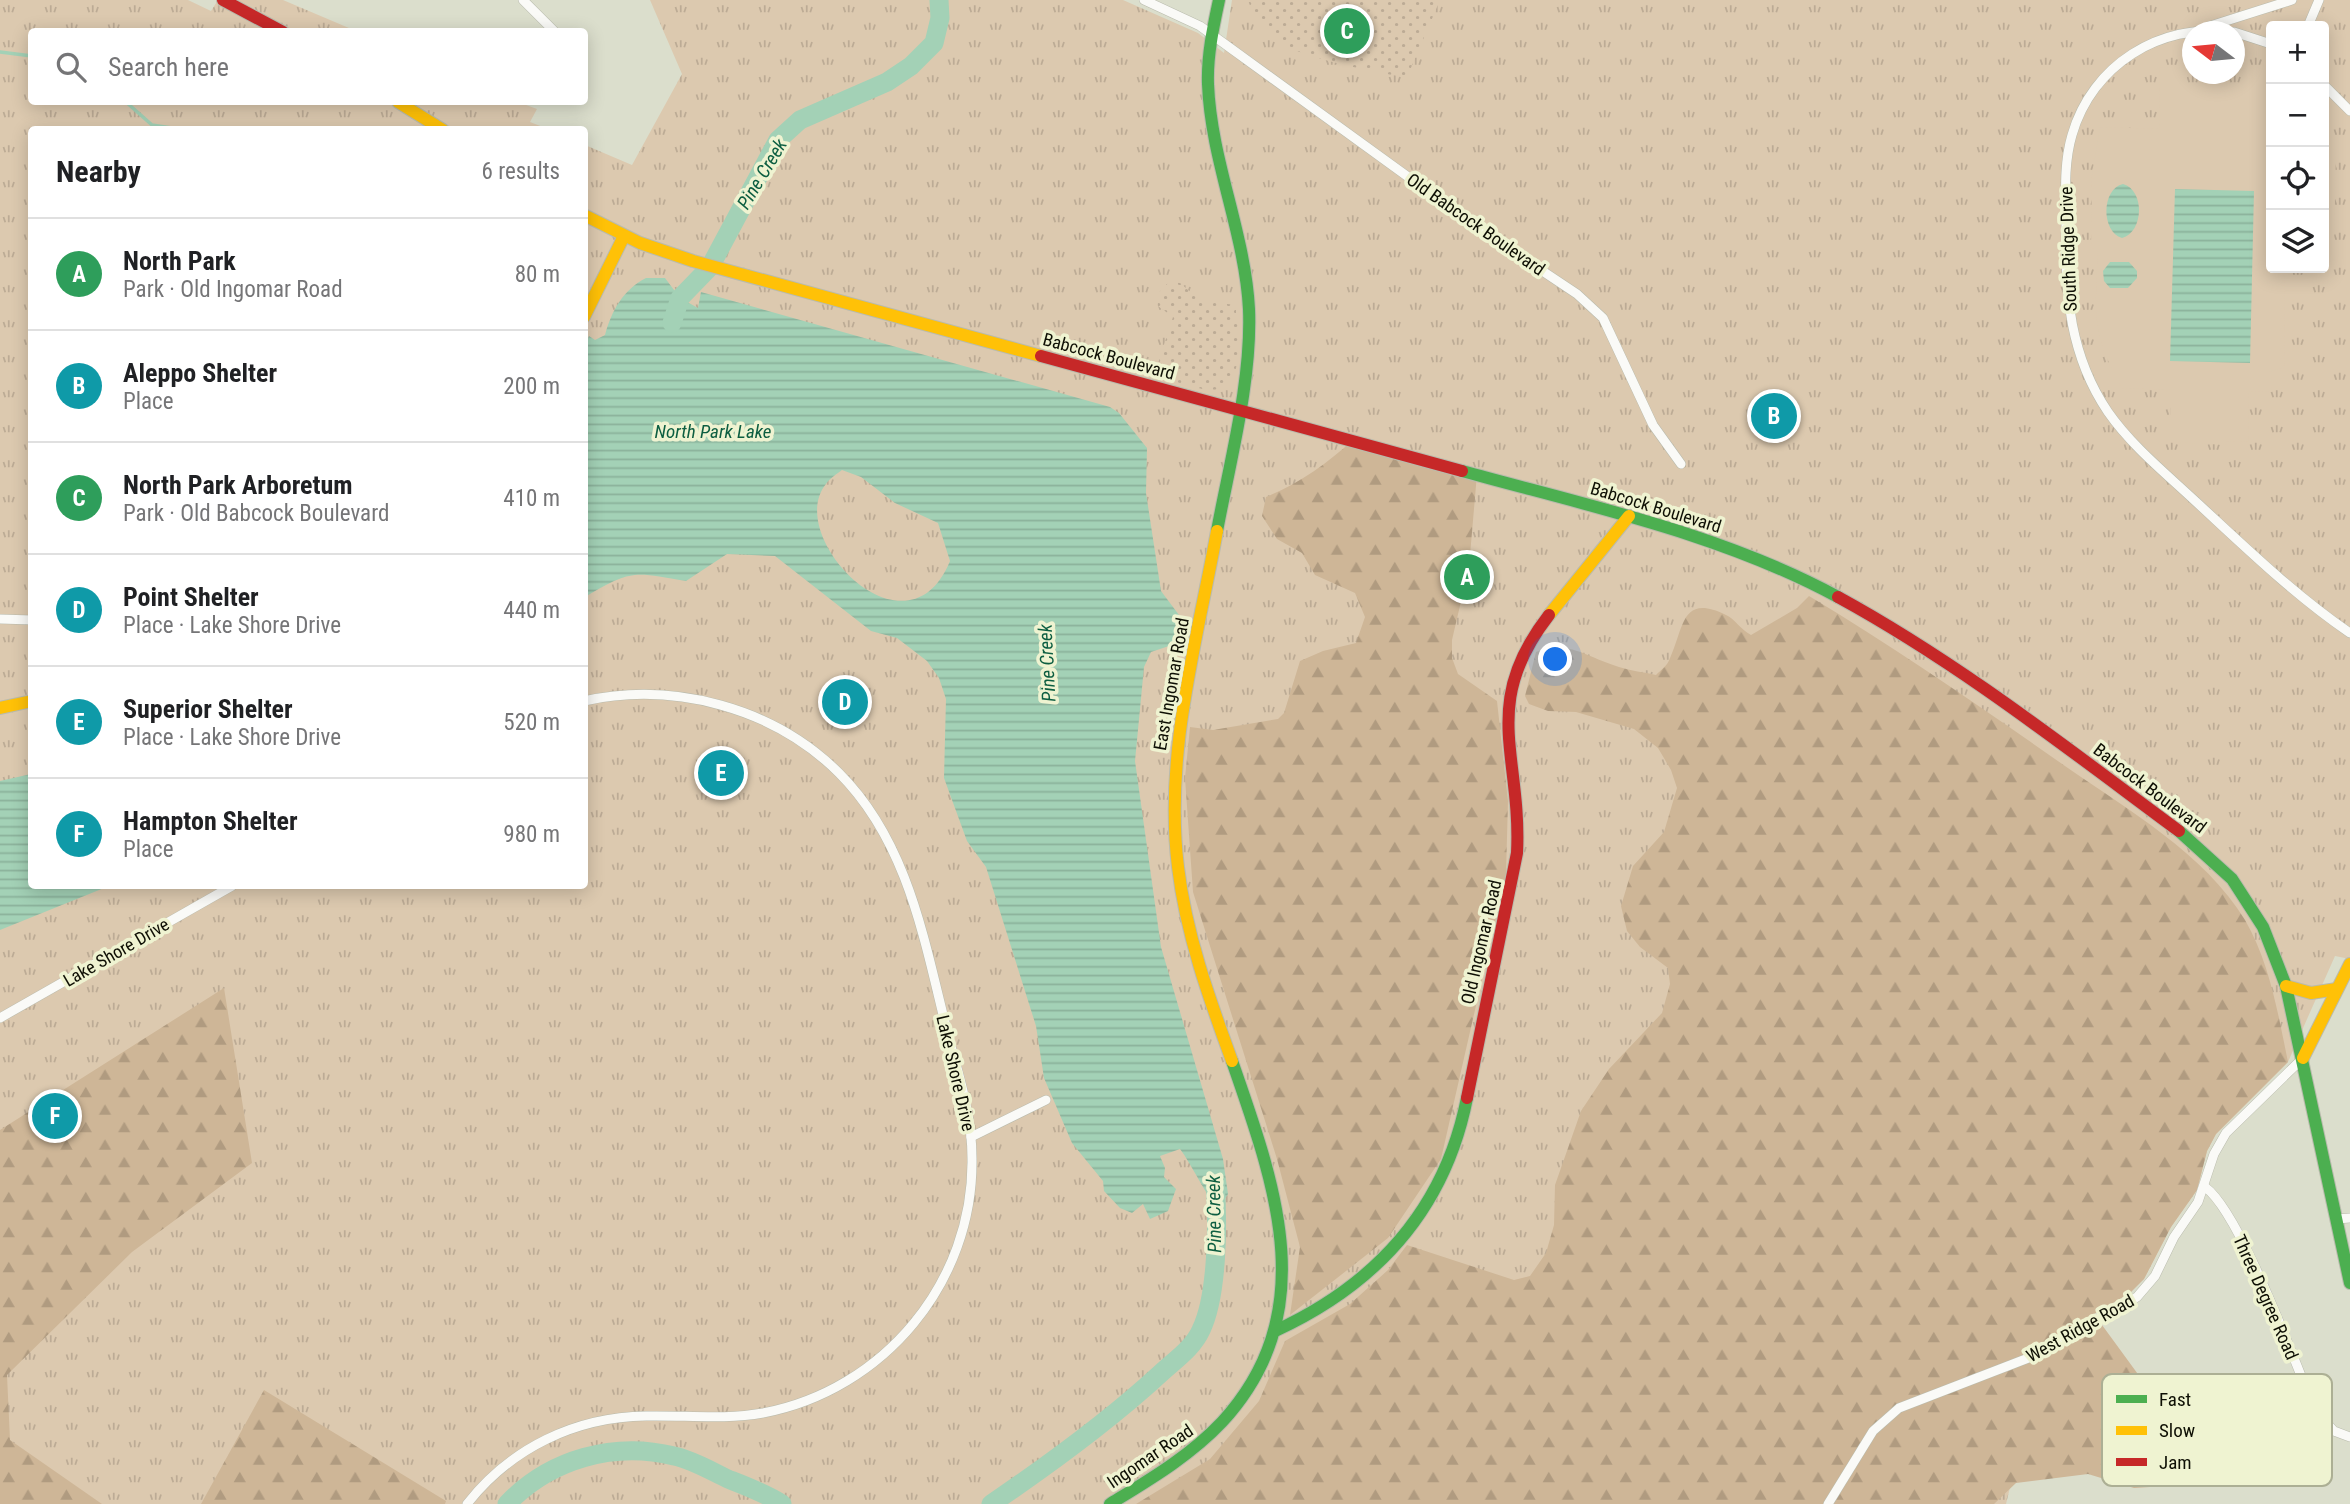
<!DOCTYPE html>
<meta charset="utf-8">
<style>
body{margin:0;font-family:"Roboto Condensed",sans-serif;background:#f6f6f6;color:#202124}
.controls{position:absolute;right:21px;top:21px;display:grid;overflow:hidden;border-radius:7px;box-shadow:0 4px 18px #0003}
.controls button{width:63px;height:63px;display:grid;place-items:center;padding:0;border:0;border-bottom:2px solid #e0e0e0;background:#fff;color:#202124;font:35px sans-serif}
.compass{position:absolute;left:2182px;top:21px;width:63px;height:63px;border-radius:50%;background:#fff;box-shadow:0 4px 18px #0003;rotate:286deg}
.you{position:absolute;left:1556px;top:660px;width:24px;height:24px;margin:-18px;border:5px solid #fff;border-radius:50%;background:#1a73e8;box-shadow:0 0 0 10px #1a73e833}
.badge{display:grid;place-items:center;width:46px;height:46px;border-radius:50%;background:#7c3aed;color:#fff;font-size:23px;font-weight:700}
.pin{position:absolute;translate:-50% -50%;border:4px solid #fff;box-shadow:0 2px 7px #0006}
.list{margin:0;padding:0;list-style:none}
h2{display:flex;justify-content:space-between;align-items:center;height:91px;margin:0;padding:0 28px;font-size:30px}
h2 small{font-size:23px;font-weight:400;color:#757577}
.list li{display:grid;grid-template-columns:46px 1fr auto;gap:21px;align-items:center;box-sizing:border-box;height:112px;padding:0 28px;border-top:2px solid #e0e0e0}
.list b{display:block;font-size:26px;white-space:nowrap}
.list p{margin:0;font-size:23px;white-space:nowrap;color:#757577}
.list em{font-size:23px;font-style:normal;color:#757577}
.icon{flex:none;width:38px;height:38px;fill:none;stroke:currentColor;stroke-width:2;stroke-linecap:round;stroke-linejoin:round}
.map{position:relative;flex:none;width:2350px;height:1504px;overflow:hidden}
.search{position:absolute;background:#fff;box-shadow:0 4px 18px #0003;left:28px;top:28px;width:560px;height:77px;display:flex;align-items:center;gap:18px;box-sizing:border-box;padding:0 24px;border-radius:7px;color:#757577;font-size:26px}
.panel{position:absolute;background:#fff;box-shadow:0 4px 18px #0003;left:28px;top:126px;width:560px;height:763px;border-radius:7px}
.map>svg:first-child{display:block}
</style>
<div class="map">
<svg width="2350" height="1504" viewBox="0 0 2350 1504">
<defs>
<pattern id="grass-tufts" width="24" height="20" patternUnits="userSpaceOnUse" patternTransform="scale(1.75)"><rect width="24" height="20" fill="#dcc9af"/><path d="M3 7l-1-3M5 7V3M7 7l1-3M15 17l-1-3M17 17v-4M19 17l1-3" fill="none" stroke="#bcab95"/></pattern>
<pattern id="forest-firs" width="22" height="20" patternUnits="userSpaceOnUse" patternTransform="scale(1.75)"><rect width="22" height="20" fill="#ceb697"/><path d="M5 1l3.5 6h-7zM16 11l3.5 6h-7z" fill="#b09b80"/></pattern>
<pattern id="garden-dots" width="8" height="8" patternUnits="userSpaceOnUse" patternTransform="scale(1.75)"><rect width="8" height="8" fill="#dcc9af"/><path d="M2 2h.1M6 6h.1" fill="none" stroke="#bcab95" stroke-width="1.8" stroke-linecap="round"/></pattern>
<pattern id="water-rules" width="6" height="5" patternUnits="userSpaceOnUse" patternTransform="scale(1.75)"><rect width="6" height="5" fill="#a3d1b6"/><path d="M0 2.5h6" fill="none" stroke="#8bb29b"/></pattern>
</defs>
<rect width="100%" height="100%" fill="#dbdecc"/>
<path fill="url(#grass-tufts)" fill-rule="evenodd" d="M0 0H188L211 11 218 0H283L356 31 32 32V102H518L537 109 530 122 548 129 32 130V886H584L585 145 632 165 682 74 650 0H1123L1198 33 1224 53 1232 0H2350V959L2335 956 2288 1062 2216 1134 2207 1151 2197 1190 2171 1227 2144 1279 2129 1291H2057L2006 1504H0ZM2271 26H2324V268H2271ZM2192 32H2234V74H2192Z"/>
<g fill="url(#forest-firs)">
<path d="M1353 440 1477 474 1469 567 1452 640V658L1458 674 1497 701 1508 801 1506 874 1441 1159 1388 1238 1290 1315 1300 1247 1277 1159 1193 892 1185 778 1190 727 1213 730 1278 719 1284 713 1300 661 1323 651 1356 643 1365 617 1355 593 1315 575 1302 553 1277 539 1262 516 1266 497C1300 483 1325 465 1353 440Z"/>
<path d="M1809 596C1897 649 1981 707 2065 766 2128 810 2204 853 2245 920 2270 963 2278 1014 2288 1062L2216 1134 2207 1151 2197 1190 2171 1227 2144 1279 2130 1293 2094 1314 2197 1455 2166 1486 2134 1488 2088 1474 2016 1483 1994 1504H1136L1210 1459 1259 1401 1285 1341 1350 1304 1388 1270 1407 1245 1514 1280 1530 1276 1546 1253 1554 1225 1555 1185 1581 1111 1609 1069 1662 1013 1670 984 1668 968 1640 947 1627 931 1621 906 1633 866 1664 832 1677 788 1671 770 1658 748 1634 729 1576 712 1548 711 1529 704 1525 696 1536 652C1568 639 1588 658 1619 667 1631 671 1644 672 1656 675 1661 670 1668 665 1670 658 1684 628 1681 593 1726 615 1735 619 1741 630 1751 635L1797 608Z"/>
<path d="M224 988 252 1163 132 1252 7 1375 10 1440 102 1504H0V1130Z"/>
<path d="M264 1390 446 1501 445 1504H201Z"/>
</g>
<g fill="url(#garden-dots)">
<path d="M1248 0H1440L1407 77C1380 74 1301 57 1280 43 1264 32 1254 18 1248 0Z"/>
<path d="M1170 282 1180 283 1201 301 1236 305V315L1240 317C1239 338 1242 377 1223 389L1206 390 1154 376 1173 317 1158 306C1158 293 1159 289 1170 282Z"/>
</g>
<g fill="#dcc9af">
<path d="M2160 67 2187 68V95H2197V91L2233 92V95H2242L2243 68 2270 69 2271 268H2285L2284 367 2269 372V391L2249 392 2248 442 2227 441 2226 445 2171 442V390L2122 388C2091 332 2095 315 2098 253L2091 246 2092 175 2100 127 2159 129Z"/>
<path d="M2324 137 2336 148 2334 248 2324 258Z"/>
</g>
<g fill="url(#water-rules)" fill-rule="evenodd">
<path d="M2123 184C2145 190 2144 232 2122 238 2101 232 2101 189 2123 184Z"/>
<path d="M2175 189 2254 191 2250 363 2170 361Z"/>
<path d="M2110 262H2129L2137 271V278L2128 288H2110L2104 281 2103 271Z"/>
<path d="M646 278H665L680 298 698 308 701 292 1110 407 1119 413 1147 448 1146 493 1161 591 1179 615 1175 644 1151 652 1144 667 1135 761 1161 947 1223 1159 1228 1194 1219 1208C1209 1202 1191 1163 1180 1149L1160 1156 1165 1168 1164 1177 1176 1189 1168 1211 1150 1219 1143 1204 1132 1213 1120 1208 1104 1191 1103 1181 1072 1143 1044 1078 1036 1026 986 867 967 841 944 778 946 699 939 678 927 661 897 638 871 631 775 556 727 554 686 581C633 572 632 569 585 597V345L589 336 595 340 605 335C612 310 623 290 646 278ZM842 470 861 477 895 503 938 523 950 561C907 666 783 536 826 484 830 478 837 474 842 470Z"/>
<path d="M31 774 32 886H109L0 930V781Z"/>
</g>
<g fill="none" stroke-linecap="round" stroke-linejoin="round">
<g stroke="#a3d1b6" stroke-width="3.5">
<path d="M0 52 32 56"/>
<path d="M126 102 152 125 185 130"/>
</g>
<g stroke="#a3d1b6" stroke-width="19">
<path d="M672 323 680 298 710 267 778 140 800 120 887 82 911 66 934 43 940 18 939 0"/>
<path d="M507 1504C550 1459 614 1441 674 1456 693 1460 711 1471 728 1479 746 1486 765 1493 782 1504"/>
<path d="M991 1504C1050 1464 1109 1421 1161 1373 1175 1360 1193 1348 1201 1330 1218 1295 1218 1221 1215 1181"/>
</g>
<defs>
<g id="street">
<path d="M523 0 555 32"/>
<path d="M1144 0 1200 26 1484 232 1577 294 1603 318 1653 425 1681 464"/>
<path d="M2308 26 2319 0"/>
<path d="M2207 27 2292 0"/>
<path d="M2230 32C2160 23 2092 65 2072 135 2063 165 2066 199 2066 229 2065 295 2070 356 2108 412 2131 445 2164 472 2193 499 2243 545 2293 594 2350 633"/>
<path d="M2234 32 2271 44"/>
<path d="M2324 85 2350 111"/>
<path d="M0 619 32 620"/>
<path d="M0 1018 232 886"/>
<path d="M971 1137 1046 1100"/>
<path d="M2205 1187C2240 1212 2295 1363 2315 1410L2334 1431 2350 1437"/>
<path d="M2337 1219 2350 1218"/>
<path d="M467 1504C511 1448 575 1417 646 1416 685 1415 724 1420 763 1413 884 1390 974 1282 972 1158 972 1121 962 1085 952 1050 926 954 913 847 839 773 774 708 674 681 584 701"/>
<path d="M1828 1504 1873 1431 1899 1408 2031 1357 2137 1297 2155 1276 2174 1237 2198 1202 2214 1154 2226 1133 2303 1058"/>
</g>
<g id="fast">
<path d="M1462 471C1589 506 1722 534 1838 597"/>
<path d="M1217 531C1230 461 1252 380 1249 309 1245 233 1211 161 1208 84 1207 56 1213 28 1219 0"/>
<path d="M2179 831 2232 879 2263 927 2286 986 2350 1283"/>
<path d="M1275 1331C1377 1284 1445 1209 1467 1098"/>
<path d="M1110 1504C1149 1480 1190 1456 1222 1422 1323 1312 1275 1185 1232 1061"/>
</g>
<g id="slow">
<path d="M398 102 443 130"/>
<path d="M584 215 640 243 693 261 1041 356"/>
<path d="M584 317 624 236"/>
<path d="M1217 531C1197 641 1164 754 1178 867 1186 934 1209 998 1232 1061"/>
<path d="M1549 615 1629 516"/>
<path d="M0 708 32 701"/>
<path d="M2286 986 2311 993 2337 989"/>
<path d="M2303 1058 2350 964"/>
</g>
<g id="jam">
<path d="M223 0 283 32"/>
<path d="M1041 356 1462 471"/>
<path d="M1838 597C1959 663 2068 749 2179 831"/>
<path d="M1467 1098 1517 853C1522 755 1479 705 1549 615"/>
</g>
</defs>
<use href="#street" stroke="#b9bbad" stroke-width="10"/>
<use href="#fast" stroke="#b9bbad" stroke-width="14"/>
<use href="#slow" stroke="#b9bbad" stroke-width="14"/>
<use href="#jam" stroke="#b9bbad" stroke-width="14"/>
<use href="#street" stroke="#fafaf7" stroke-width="9"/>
<use href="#fast" stroke="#4caf50" stroke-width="12"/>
<use href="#slow" stroke="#ffc107" stroke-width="12"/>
<use href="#jam" stroke="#c62828" stroke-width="12"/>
</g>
<g text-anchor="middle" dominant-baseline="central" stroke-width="7" stroke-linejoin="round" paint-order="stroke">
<g font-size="18" fill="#0e0f04" stroke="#eff3d1">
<text transform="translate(1476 224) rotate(35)">Old Babcock Boulevard</text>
<text transform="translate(2068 249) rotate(-92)">South Ridge Drive</text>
<text transform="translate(1109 356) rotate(15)">Babcock Boulevard</text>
<text transform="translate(1656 507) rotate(17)">Babcock Boulevard</text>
<text transform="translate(1171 684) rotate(-80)">East Ingomar Road</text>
<text transform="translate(2150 788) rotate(37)">Babcock Boulevard</text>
<text transform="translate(1481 942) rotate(-77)">Old Ingomar Road</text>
<text transform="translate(116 952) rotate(-30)">Lake Shore Drive</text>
<text transform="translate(956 1073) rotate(77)">Lake Shore Drive</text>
<text transform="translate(2266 1297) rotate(66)">Three Degree Road</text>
<text transform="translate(2080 1328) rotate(-29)">West Ridge Road</text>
<text transform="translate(1150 1456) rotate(-34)">Ingomar Road</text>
</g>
<g font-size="19" font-style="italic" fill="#0d5e41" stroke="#eff3d1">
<text transform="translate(762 174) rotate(-59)">Pine Creek</text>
<text x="713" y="431">North Park Lake</text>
<text transform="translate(1047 663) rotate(-93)">Pine Creek</text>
<text transform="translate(1214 1214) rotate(-91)">Pine Creek</text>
</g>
</g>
<rect x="2102" y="1374" width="230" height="112" rx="10" fill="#eff3d1" stroke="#acaf94" stroke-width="2"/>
<rect x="2116" y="1395" width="31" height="8" fill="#4caf50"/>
<rect x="2116" y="1426" width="31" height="9" fill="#ffc107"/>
<rect x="2116" y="1458" width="31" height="8" fill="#c62828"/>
<g font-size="19" fill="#0e0f04">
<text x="2159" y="1406">Fast</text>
<text x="2159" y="1437">Slow</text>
<text x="2159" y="1469">Jam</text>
</g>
</svg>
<div class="controls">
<button>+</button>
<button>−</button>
<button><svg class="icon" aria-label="locate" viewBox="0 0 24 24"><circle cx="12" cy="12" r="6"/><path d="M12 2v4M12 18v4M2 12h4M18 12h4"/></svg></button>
<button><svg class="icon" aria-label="layers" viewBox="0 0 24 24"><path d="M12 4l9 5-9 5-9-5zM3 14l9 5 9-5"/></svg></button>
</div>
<svg class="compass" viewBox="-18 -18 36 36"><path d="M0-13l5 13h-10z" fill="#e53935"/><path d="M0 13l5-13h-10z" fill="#757577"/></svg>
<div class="you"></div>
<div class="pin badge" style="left:1467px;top:577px;background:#2e9e5b">A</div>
<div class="pin badge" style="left:1774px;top:416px;background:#0f9aa8">B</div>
<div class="pin badge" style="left:1347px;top:31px;background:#2e9e5b">C</div>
<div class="pin badge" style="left:845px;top:702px;background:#0f9aa8">D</div>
<div class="pin badge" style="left:721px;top:773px;background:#0f9aa8">E</div>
<div class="pin badge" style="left:55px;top:1116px;background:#0f9aa8">F</div>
<div class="search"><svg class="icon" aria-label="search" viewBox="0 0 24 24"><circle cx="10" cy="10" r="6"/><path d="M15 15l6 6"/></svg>Search here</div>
<section class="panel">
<h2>Nearby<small>6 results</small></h2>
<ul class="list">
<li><span class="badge" style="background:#2e9e5b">A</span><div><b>North Park</b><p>Park · Old Ingomar Road</p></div><em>80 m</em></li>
<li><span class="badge" style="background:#0f9aa8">B</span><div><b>Aleppo Shelter</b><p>Place</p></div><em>200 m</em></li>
<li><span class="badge" style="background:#2e9e5b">C</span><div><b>North Park Arboretum</b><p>Park · Old Babcock Boulevard</p></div><em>410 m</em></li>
<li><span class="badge" style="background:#0f9aa8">D</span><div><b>Point Shelter</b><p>Place · Lake Shore Drive</p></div><em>440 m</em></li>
<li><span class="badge" style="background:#0f9aa8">E</span><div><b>Superior Shelter</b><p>Place · Lake Shore Drive</p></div><em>520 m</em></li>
<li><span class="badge" style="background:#0f9aa8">F</span><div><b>Hampton Shelter</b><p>Place</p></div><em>980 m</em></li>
</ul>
</section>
</div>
